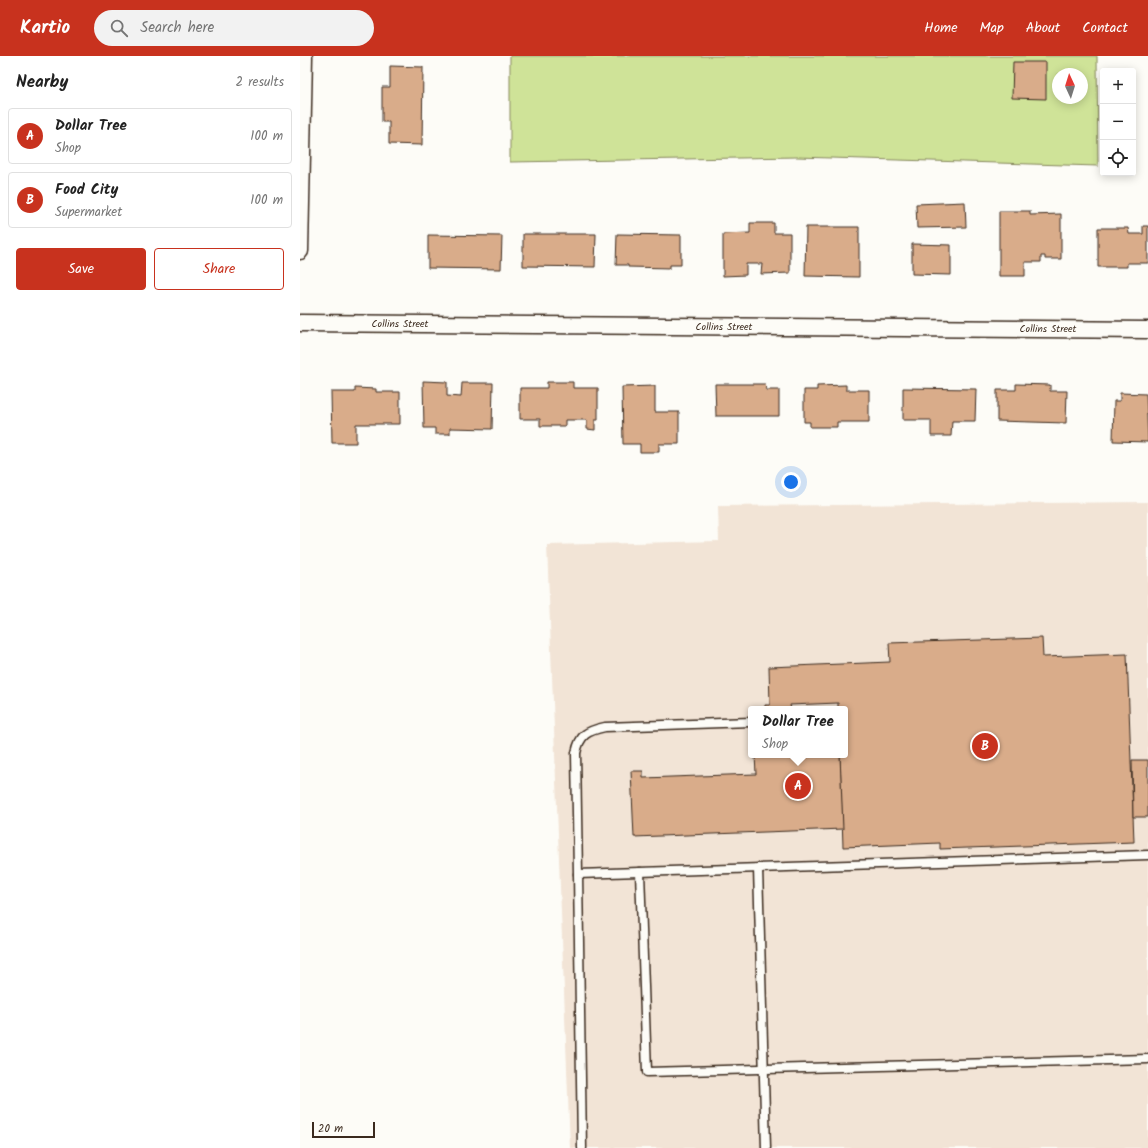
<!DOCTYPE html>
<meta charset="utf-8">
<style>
body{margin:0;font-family:Kalam,sans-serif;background:#f2f2f2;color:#222}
.controls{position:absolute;right:12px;top:12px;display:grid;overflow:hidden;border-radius:4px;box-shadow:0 2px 10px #0003}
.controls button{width:36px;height:36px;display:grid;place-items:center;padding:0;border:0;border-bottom:1px solid #e0e0e0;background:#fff;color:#222;font:20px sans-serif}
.compass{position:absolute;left:752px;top:12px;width:36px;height:36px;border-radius:50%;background:#fff;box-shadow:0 2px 10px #0003;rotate:356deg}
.scale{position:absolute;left:12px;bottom:10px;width:63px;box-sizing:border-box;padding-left:4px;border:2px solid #3b2a1e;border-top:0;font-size:11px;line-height:14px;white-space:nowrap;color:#3b2a1e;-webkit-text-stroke:3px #fdfcf7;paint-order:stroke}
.you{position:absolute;left:491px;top:426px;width:14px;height:14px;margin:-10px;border:3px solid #fff;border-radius:50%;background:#1a73e8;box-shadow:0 0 0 6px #1a73e833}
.badge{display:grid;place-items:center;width:26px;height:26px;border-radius:50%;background:#c8321e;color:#fff;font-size:13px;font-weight:700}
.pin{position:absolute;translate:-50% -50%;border:2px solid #fff;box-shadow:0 1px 4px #0006}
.popup{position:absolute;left:448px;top:650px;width:100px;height:52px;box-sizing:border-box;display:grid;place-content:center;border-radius:4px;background:#fff;filter:drop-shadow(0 1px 3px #0005);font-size:13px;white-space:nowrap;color:#767676}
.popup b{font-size:15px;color:#222}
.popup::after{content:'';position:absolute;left:50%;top:100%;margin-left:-8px;border:8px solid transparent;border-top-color:#fff}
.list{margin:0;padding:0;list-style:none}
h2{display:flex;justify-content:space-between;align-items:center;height:52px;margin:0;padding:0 16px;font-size:17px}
h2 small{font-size:13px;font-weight:400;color:#767676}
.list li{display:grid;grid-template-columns:26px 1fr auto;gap:12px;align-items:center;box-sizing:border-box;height:56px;margin:0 8px 8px;padding:0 8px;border:1px solid #e0e0e0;border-radius:4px}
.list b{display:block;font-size:15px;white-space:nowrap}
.list p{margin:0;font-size:13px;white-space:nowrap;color:#767676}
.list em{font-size:13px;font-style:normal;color:#767676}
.actions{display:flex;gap:8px;padding:12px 16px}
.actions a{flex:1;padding:9px 0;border:1px solid #c8321e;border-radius:4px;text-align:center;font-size:14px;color:#c8321e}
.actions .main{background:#c8321e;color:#fff}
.icon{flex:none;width:22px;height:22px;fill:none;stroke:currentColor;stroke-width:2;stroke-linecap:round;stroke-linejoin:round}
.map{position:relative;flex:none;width:848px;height:1092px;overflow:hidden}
header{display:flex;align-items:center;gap:24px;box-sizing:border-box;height:56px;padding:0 20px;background:#c8321e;color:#fff}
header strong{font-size:19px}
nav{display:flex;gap:22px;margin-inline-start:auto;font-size:14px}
.search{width:280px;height:36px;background:#f2f2f2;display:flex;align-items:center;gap:10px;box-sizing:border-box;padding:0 14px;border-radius:22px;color:#767676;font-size:15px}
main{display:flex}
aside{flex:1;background:#fff}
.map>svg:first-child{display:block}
</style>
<header>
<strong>Kartio</strong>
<div class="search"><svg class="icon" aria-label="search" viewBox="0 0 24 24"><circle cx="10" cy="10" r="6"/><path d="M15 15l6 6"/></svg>Search here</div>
<nav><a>Home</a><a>Map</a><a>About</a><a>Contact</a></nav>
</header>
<main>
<aside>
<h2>Nearby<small>2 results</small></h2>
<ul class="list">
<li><span class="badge">A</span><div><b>Dollar Tree</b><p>Shop</p></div><em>100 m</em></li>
<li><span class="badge">B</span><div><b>Food City</b><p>Supermarket</p></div><em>100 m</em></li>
</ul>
<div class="actions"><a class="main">Save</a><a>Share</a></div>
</aside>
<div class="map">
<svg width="848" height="1092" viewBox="0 0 848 1092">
<rect width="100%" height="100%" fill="#fdfcf7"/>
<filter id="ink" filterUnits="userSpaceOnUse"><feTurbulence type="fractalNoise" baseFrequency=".025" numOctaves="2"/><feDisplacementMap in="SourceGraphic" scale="8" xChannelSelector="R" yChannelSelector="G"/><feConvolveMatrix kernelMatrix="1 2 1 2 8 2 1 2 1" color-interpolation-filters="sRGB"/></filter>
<g filter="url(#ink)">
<path fill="#f2e4d6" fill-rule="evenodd" d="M848 446V1092H270L247 489 419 485 418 450ZM451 653H545V699H451Z"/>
<path fill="#cfe398" stroke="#85865b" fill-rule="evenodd" d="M210 0H797L798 110 497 101 210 106ZM758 18H782V42H758Z"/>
<g fill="#d9ac8a" stroke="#3b2a1e">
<path d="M713 6H746V43L712 42Z"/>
<path d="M90 10 123 11 122 89 89 88V66H82V31H90Z"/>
<path d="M665 146 666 171 617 172 616 148Z"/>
<path d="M699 155H730V159L761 158V203H745V200H741V206H725V220H699Z"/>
<path d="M450 167H474V177H490V217L461 218 462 208H446V219L423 220V178L450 177Z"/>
<path d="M843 170H848V207H827V211H798V172H828L829 178H843Z"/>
<path d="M506 171H559V221L505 220Z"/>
<path d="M223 178H296L295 211 223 210Z"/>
<path d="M317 178 381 179V209H370V212L328 211V209H316Z"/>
<path d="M128 179 202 180 201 213 128 212Z"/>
<path d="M612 188 651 189V219L612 218Z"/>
<path d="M123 325 147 326V340L161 341 162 327H193L192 373 150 372V378H135V372H124Z"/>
<path d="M247 326H273V332H298V364H295V374L287 373V364H265V370H240V363H220V332H247Z"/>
<path d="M415 328H465L466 334H479V360H416Z"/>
<path d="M716 328 750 329V335H767L766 367 697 365V334H716Z"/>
<path d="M546 329V334H569V366H537V371H510V366H504V334H517V330Z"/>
<path d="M355 330V356H379V388H359V396H340V388H323L322 331Z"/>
<path d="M55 332 76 333V336H100V368H56V387H32L31 336H55Z"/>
<path d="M603 332 676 333 675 365H652L651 380H631V364H603Z"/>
<path d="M820 337 846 338 848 386 813 385 814 345H820Z"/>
<path d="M742 582 743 601 827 598 834 786 640 793V787L543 791 540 699H545V653H538V647L490 649 491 653H465V649H470L469 611 590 606 589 587Z"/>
<path d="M455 699H540L543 773 334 781 331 715H343V722L456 718Z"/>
<path d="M832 704H848V761H833Z"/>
</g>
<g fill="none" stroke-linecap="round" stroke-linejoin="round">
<defs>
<g id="lane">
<path d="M458 812 466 1092"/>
<path d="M340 816 347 1016 848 1003"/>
<path d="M278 818 276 697C280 678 287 675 305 671L451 666"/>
<path d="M282 1092 278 818 848 799"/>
</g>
<g id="street">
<path d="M0 195 4 0"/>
<path d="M0 267 848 274"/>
</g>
</defs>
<use href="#lane" stroke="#3b2a1e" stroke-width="11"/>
<use href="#street" stroke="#3b2a1e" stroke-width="19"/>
<use href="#lane" stroke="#fdfcf7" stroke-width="8"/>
<use href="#street" stroke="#fdfcf7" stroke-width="16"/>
</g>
</g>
<g text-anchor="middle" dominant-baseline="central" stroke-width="3.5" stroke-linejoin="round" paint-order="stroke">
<g font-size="10" fill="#3b2a1e" stroke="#fdfcf7">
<text x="100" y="268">Collins Street</text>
<text x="424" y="271">Collins Street</text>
<text x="748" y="273">Collins Street</text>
</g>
</g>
</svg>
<div class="controls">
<button>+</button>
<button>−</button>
<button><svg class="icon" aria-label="locate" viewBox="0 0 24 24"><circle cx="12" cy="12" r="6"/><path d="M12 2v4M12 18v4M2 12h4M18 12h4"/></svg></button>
</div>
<svg class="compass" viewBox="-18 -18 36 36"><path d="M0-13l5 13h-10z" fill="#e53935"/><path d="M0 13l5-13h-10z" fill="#767676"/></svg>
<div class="scale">20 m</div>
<div class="you"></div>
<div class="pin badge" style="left:498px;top:730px">A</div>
<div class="popup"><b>Dollar Tree</b>Shop</div>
<div class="pin badge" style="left:685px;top:690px">B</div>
</div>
</main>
